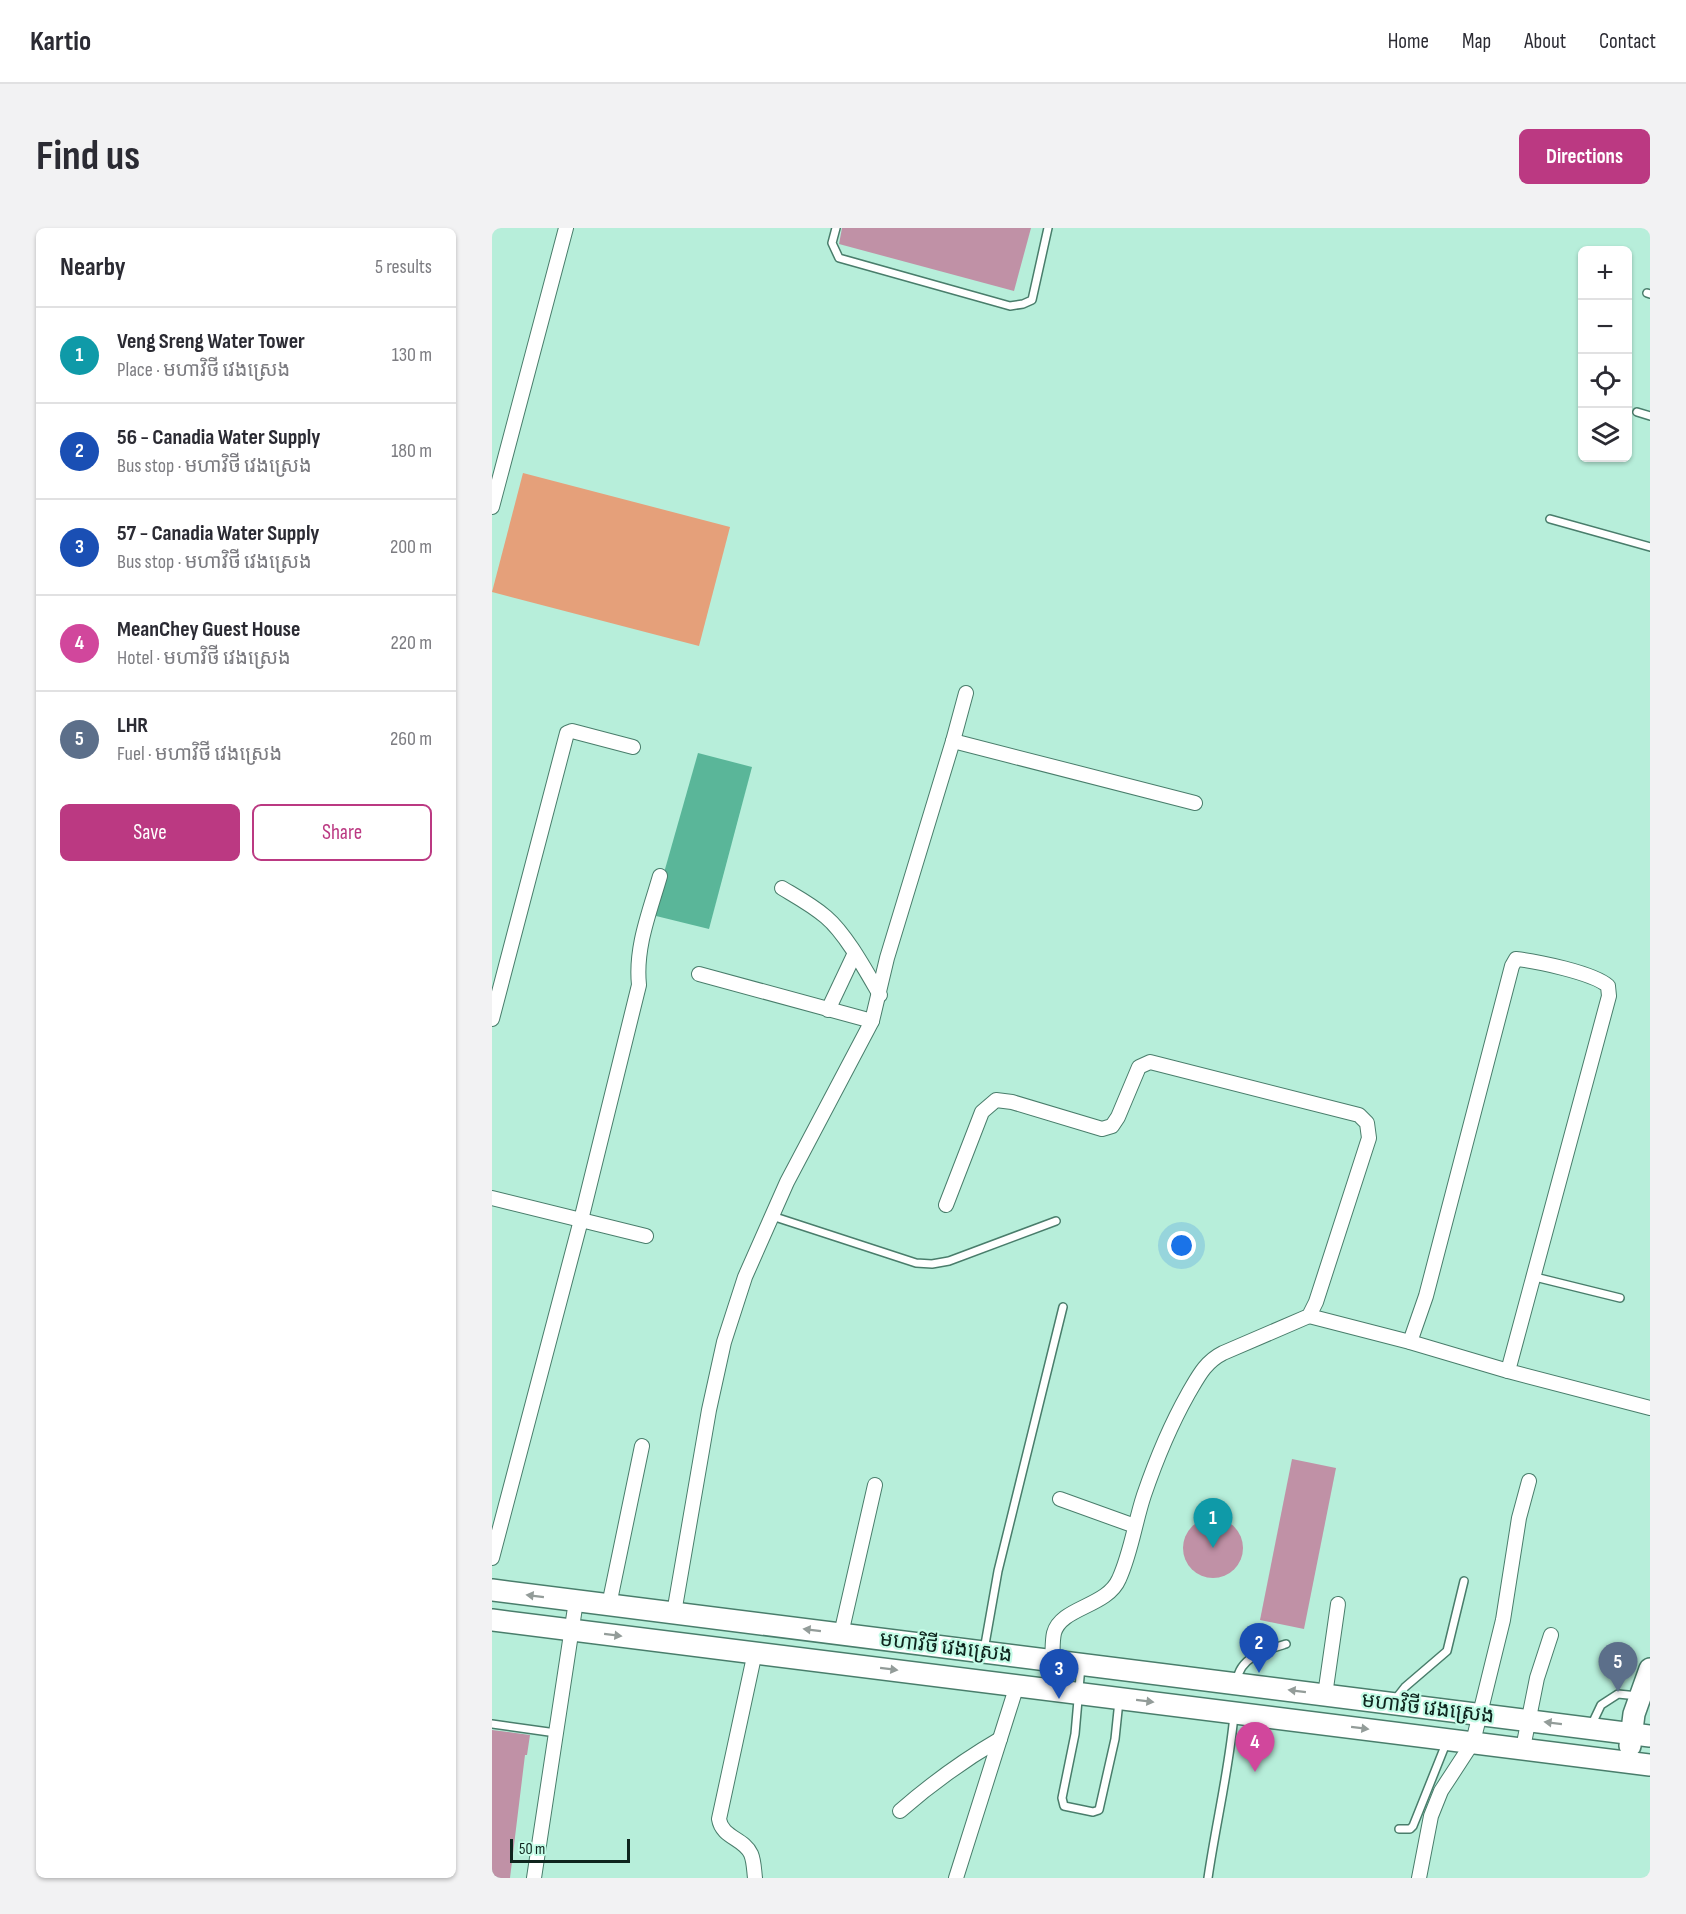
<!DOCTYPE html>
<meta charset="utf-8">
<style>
body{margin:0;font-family:"Sofia Sans Condensed","Noto Sans Khmer",sans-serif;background:#f2f2f3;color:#2b2b33}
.controls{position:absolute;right:18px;top:18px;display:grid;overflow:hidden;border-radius:9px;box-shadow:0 2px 4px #0004}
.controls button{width:54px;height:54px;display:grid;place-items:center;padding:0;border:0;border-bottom:2px solid #e1e1e2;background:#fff;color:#2b2b33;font:30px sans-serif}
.scale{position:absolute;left:18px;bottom:15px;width:120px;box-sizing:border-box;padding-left:6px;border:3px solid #0e241d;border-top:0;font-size:16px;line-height:21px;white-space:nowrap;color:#0e241d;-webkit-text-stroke:4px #c4fce7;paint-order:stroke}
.you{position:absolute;left:690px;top:1018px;width:21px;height:21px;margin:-15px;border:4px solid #fff;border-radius:50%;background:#1a73e8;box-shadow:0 0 0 9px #1a73e833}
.badge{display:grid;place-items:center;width:39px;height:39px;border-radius:50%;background:#bb3982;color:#fff;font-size:20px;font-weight:700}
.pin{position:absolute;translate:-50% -50px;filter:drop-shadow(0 2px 3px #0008)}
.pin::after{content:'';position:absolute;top:32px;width:21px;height:18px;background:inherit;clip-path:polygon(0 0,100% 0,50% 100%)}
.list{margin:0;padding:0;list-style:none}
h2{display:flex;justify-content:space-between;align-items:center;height:78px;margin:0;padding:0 24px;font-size:26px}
h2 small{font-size:20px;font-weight:400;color:#7c7c81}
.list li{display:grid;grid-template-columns:39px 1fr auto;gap:18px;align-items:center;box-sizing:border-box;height:96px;padding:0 24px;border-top:2px solid #e1e1e2}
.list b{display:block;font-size:22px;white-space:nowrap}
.list p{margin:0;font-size:20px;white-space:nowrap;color:#7c7c81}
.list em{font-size:20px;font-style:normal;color:#7c7c81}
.actions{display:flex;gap:12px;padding:18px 24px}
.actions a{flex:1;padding:14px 0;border:2px solid #bb3982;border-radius:9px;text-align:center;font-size:21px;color:#bb3982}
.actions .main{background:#bb3982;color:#fff}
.icon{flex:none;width:33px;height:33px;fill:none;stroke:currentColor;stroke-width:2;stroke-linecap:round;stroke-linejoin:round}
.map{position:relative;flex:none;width:1158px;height:1650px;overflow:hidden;border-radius:9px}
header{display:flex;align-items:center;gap:36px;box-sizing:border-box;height:84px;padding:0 30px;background:#fff;border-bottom:2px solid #e1e1e2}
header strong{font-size:28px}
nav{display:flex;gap:33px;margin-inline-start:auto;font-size:21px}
.intro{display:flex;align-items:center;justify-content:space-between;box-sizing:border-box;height:144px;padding:0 36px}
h1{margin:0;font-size:42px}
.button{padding:15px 27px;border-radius:9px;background:#bb3982;color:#fff;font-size:21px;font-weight:700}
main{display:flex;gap:36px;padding:0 36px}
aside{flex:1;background:#fff;border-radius:9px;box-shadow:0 2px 4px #0004}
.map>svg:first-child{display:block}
</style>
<header>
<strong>Kartio</strong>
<nav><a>Home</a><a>Map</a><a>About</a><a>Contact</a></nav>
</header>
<div class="intro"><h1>Find us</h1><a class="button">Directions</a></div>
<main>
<aside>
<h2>Nearby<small>5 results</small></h2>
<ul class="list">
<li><span class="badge" style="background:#0f9aa8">1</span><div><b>Veng Sreng Water Tower</b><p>Place · មហាវិថី វេងស្រេង</p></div><em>130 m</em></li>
<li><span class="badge" style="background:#1a4fb4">2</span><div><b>56 - Canadia Water Supply</b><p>Bus stop · មហាវិថី វេងស្រេង</p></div><em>180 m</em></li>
<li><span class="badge" style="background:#1a4fb4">3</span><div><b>57 - Canadia Water Supply</b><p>Bus stop · មហាវិថី វេងស្រេង</p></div><em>200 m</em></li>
<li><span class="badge" style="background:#d1479c">4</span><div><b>MeanChey Guest House</b><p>Hotel · មហាវិថី វេងស្រេង</p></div><em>220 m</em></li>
<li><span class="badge" style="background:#5c6f8a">5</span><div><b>LHR</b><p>Fuel · មហាវិថី វេងស្រេង</p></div><em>260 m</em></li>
</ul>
<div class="actions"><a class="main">Save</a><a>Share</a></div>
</aside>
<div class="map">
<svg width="1158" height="1650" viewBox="0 0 1158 1650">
<rect width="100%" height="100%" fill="#b7eeda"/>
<path fill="#e5a07a" d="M31 245 238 299 207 418 0 364Z"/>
<path fill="#5ab699" d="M206 525 260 539 217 701 160 687Z"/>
<g fill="#c091a6">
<path d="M350 0H539L522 63 347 16Z"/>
<path d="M800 1231 844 1240 812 1401 768 1392Z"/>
<circle cx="721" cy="1320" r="30"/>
<path d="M0 1502 38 1507 35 1527H33L18 1650H0Z"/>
</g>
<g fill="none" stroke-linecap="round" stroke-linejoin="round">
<defs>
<g id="lane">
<path d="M344 0 340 15 347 30 518 78 531 76 540 72 556 0"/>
<path d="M1155 65 1158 66"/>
<path d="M1145 184 1158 188"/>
<path d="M1058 291 1158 319"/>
<path d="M280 988 424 1035 440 1036 457 1033 564 993"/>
<path d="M1043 1049 1128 1070"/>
<path d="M492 1422 506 1343 571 1079"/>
<path d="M589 1438 583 1506 570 1570 572 1578 601 1584 607 1582 623 1511 627 1473"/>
<path d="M745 1453C747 1429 774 1422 794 1416"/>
<path d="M902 1473 913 1459 955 1423 972 1353"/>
<path d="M0 1496 64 1505"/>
<path d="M1099 1498 1109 1477 1126 1466 1146 1468"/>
<path d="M907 1601H918L921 1598 955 1513"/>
<path d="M716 1650C724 1595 737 1542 742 1487"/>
</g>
<g id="street">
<path d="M0 279 74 0"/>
<path d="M461 513 703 575"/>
<path d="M290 660C305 669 320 677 334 689 354 706 374 743 388 767"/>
<path d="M207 746 380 793"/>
<path d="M336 782 362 727"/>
<path d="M0 791 75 505 80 503 141 519"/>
<path d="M0 970 154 1008"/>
<path d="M454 977 490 884 504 872 520 874 610 901 620 898 626 889 647 839 658 834 867 887 875 895 877 910 824 1074 817 1088 731 1125C713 1134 706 1149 696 1166 678 1198 664 1232 652 1267 643 1294 639 1325 627 1351 615 1379 569 1379 562 1405 560 1414 561 1424 560 1433"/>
<path d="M817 1088 918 1114 1016 1143"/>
<path d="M918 1114 934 1068 1020 738 1024 731C1044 733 1102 745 1116 758L1117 768 1016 1143 1158 1180"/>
<path d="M568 1271 643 1298"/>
<path d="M0 1330 89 992 147 757C143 719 158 683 168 648"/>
<path d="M117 1377 150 1218"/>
<path d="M182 1385 217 1182 232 1114 253 1049 295 954 380 793 395 730 461 513 474 465"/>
<path d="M349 1406 383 1257"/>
<path d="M833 1467 846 1376"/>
<path d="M1031 1520 1045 1450 1059 1407"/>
<path d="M408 1583C440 1555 472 1532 508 1511"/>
<path d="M42 1650 84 1373"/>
<path d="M263 1650C262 1642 262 1633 259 1626 252 1610 230 1610 227 1591L263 1424"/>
<path d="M464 1650 525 1457"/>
<path d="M927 1650 939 1588 949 1563 981 1514 1011 1392 1027 1290 1037 1253"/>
</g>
<g id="primary">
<path d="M0 1362 1158 1508"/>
<path d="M0 1392 1158 1537"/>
<path d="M1138 1518 1142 1486 1158 1441"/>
</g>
</defs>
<use href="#lane" stroke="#497d6b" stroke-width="10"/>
<use href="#street" stroke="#497d6b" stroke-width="16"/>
<use href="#primary" stroke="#497d6b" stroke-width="24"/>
<use href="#lane" stroke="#fff" stroke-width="7"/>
<use href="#street" stroke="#fff" stroke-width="14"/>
<use href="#primary" stroke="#fff" stroke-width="21"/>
</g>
<defs><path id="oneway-solid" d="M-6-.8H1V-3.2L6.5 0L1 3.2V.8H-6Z" transform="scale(1.5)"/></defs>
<g fill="#939c99">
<use href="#oneway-solid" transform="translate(43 1368) rotate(-173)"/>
<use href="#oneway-solid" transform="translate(320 1402) rotate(-173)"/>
<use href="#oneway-solid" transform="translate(121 1407) rotate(7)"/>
<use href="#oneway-solid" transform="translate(397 1441) rotate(7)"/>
<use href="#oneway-solid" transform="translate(805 1463) rotate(-173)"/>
<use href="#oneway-solid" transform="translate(653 1473) rotate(7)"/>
<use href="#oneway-solid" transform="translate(1061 1495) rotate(-173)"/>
<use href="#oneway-solid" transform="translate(868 1500) rotate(7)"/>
</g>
<g text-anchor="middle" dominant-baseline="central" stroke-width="4.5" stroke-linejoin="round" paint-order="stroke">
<g font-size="21" fill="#0e241d" stroke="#c4fce7">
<text transform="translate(454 1419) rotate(7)">មហាវិថី វេងស្រេង</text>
<text transform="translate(936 1480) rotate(7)">មហាវិថី វេងស្រេង</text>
</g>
</g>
</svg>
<div class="controls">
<button>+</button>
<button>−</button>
<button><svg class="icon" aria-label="locate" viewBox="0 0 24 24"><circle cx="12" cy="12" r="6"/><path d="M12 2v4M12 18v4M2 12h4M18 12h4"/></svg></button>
<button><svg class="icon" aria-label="layers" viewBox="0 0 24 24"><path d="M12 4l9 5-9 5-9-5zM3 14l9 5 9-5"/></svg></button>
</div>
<div class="scale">50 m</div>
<div class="you"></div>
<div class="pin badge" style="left:721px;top:1320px;background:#0f9aa8">1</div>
<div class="pin badge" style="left:767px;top:1445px;background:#1a4fb4">2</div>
<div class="pin badge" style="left:567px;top:1471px;background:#1a4fb4">3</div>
<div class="pin badge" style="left:763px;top:1544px;background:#d1479c">4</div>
<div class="pin badge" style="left:1126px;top:1464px;background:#5c6f8a">5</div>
</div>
</main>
